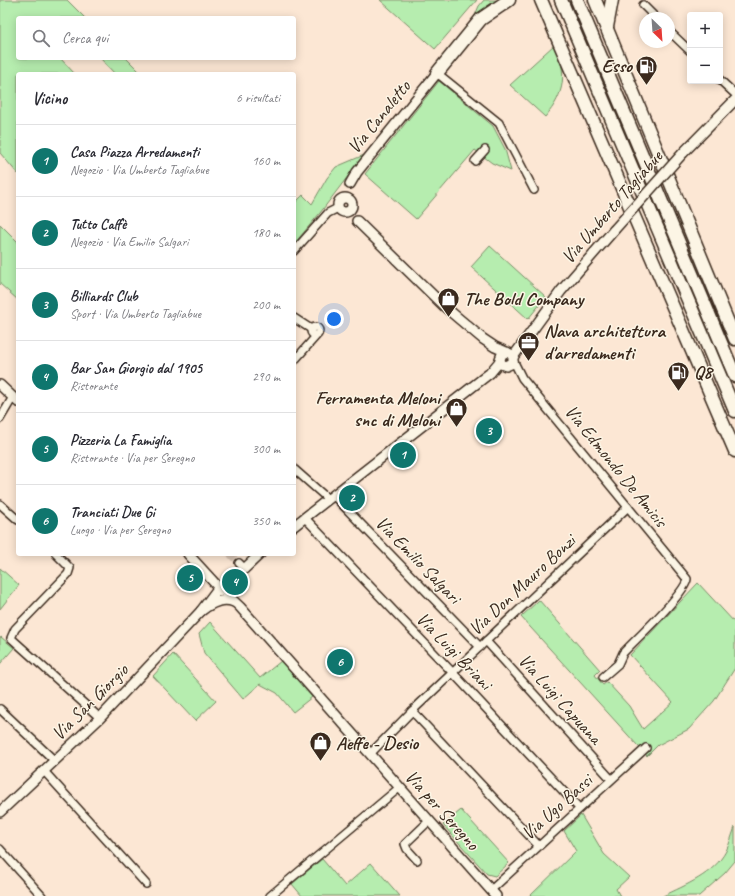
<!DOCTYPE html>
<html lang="it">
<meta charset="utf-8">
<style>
body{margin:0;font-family:Caveat,sans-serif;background:#f2f2f3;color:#2b2b33}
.controls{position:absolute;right:12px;top:12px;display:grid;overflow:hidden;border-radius:4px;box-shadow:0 2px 10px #0003}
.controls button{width:36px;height:36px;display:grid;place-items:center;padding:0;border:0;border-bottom:1px solid #e1e1e2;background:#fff;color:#2b2b33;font:20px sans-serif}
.compass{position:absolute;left:639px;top:12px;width:36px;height:36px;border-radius:50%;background:#fff;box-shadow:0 2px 10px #0003;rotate:155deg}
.you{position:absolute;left:334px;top:319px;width:14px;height:14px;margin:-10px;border:3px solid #fff;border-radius:50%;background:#1a73e8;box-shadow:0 0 0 6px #1a73e833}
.badge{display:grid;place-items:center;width:26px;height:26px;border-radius:50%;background:#0f766e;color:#fff;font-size:13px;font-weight:700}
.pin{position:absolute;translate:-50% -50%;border:2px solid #fff;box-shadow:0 1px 4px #0006}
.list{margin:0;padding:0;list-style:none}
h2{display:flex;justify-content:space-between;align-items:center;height:52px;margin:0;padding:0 16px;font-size:17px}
h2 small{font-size:13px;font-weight:400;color:#7c7c81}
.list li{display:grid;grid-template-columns:26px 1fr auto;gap:12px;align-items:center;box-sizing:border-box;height:72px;padding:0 16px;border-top:1px solid #e1e1e2}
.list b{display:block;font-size:15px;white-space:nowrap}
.list p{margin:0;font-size:13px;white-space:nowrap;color:#7c7c81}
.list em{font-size:13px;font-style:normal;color:#7c7c81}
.icon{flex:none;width:22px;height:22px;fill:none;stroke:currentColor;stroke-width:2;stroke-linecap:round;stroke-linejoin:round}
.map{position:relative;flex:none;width:735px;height:896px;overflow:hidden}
.search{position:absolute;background:#fff;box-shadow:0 2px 10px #0003;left:16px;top:16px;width:280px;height:44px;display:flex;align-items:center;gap:10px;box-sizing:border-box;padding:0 14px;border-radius:4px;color:#7c7c81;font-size:15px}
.panel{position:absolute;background:#fff;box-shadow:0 2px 10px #0003;left:16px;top:72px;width:280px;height:484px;border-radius:4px}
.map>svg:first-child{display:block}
</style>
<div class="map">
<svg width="735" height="896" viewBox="0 0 735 896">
<rect width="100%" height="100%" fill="#fce7d4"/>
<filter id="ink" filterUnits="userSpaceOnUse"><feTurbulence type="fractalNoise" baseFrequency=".025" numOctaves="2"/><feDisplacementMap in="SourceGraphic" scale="8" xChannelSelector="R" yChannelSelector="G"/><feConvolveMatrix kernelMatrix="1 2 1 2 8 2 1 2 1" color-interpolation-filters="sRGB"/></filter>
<g filter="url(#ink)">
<g fill="#b6edaf" stroke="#788c66">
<path d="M0 0H67L85 18H18V58H60L75 74H18V174L0 153Z"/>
<path d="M380 0H477L435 49Z"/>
<path d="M484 0H501L473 20 479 6Z"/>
<path d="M554 45C568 72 565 94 545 117L510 85Z"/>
<path d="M100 58H126L142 74H115Z"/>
<path d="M439 81 493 126 505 149 511 171 492 163 475 150 416 219 365 174Z"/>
<path d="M364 155 320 213 294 244V204L303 195 312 204 327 178 336 167Z"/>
<path d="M0 224 18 242V300L0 284Z"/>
<path d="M490 246 546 297 528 319 471 267Z"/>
<path d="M0 568 19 585 0 609Z"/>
<path d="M698 583 735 623V668L714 701 689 729 658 745 647 756 521 617 539 600 600 670 595 675 603 685 607 682 629 706 643 729 673 702 630 655Z"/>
<path d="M210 622 260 678 281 661 312 697 293 712 277 693 260 684 243 699 204 653 199 634Z"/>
<path d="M1 637 14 648 0 664V638Z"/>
<path d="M173 654 216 701 195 721 153 676Z"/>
<path d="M461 810 509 863 495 876 487 874 443 825Z"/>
<path d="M581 815 604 854 629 877 616 889 620 896H530L576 851 564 831Z"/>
<path d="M735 827V861L725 873 699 896H663C686 885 714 874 726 851 730 843 732 835 735 827Z"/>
<path d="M322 859 345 886 371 863 400 896H302L292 884Z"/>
</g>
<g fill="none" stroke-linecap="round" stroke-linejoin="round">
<path stroke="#d5c1b0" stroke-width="7" stroke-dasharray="7 3.5" stroke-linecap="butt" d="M230 554 239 563"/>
<defs>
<g id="minor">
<path d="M643 5 656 18"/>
<path d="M669 31 690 51"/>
<path d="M437 73 499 123 534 190"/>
<path d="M720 80 735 94"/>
<path d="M475 161 485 150"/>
<path d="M294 251 328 213 338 208"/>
<path d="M294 318 311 329"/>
<circle cx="315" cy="331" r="4"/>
<path d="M513 360 522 378 687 579C686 593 635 640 623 653L618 664 603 677"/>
<path d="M294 361 318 334"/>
<path d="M0 419 13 397"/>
<path d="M294 469 328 499"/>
<path d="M333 495 480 647"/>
<path d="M0 504 18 520"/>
<path d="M305 518 453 673 579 808"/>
<path d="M56 554 70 568 68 574 15 629 11 638 100 718"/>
<path d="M239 563 244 568"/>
<path d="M486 641 611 779"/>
<path d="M0 709 55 761"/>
<path d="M412 711 538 845"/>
<path d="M370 754 412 711 628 507"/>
<path d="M44 771 146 884"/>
<path d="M0 849 42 896"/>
<path d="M417 860 407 849 405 844 429 821"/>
<path d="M491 890 646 748"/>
<path d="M270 896 399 788"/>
</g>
<g id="tertiary">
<path d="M683 153 735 100"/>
<path d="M350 184 357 172 437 73"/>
<circle cx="345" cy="205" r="7"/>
<path d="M357 221 445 307 483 339 495 347 511 354 513 357V363L506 366 501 364 500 359 502 354 507 352"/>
<path d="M513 357 561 291 614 230"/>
<path d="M0 385 18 402"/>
<path d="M294 526 490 373 500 361"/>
<path d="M188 554 221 590"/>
<path d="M222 590 260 554"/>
<path d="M201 611 216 591H223L240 607 496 896"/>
<path d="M0 812 100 718 201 611C211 603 222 597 234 602"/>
</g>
<g id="trunk">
<path d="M541 0 735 451"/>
<path d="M561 0 735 411"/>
<path d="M577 0 735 376"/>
<path d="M595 0 735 339"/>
<path d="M607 27 612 0"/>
<path d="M437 73 481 19 509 0"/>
</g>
</defs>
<use href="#minor" stroke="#3b2a1e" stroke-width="10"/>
<use href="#tertiary" stroke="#3b2a1e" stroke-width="12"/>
<use href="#trunk" stroke="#3b2a1e" stroke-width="15"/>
<use href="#minor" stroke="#fcf5e5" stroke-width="7"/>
<use href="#tertiary" stroke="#fcf5e5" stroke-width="9"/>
<use href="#trunk" stroke="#fcf5e5" stroke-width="12"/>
<defs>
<path id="tertiary-bridge" d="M614 230 683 153"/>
</defs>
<use href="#tertiary-bridge" stroke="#3b2a1e" stroke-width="12" stroke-linecap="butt"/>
<use href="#tertiary-bridge" stroke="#fcf5e5" stroke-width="9"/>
</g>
</g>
<defs>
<symbol id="fuel-pin" viewBox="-11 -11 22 30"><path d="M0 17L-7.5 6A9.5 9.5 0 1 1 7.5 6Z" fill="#3b2a1e" stroke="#fcf5e5"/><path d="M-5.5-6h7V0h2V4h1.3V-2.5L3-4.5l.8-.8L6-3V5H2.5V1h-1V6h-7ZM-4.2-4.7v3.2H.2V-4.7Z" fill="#fff"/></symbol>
<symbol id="shop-pin" viewBox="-11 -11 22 30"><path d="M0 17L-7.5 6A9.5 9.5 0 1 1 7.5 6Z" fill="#3b2a1e" stroke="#fcf5e5"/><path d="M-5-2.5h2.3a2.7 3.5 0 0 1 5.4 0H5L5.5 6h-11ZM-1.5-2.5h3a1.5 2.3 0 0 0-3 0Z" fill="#fff"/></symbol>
<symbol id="office-pin" viewBox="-11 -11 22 30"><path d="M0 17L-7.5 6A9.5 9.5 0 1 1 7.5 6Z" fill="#3b2a1e" stroke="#fcf5e5"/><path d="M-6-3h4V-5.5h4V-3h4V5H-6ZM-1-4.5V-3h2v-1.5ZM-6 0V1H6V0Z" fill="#fff"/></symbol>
</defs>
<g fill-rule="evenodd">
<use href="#fuel-pin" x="634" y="54" width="25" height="34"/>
<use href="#shop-pin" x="436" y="286" width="25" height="34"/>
<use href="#office-pin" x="516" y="330" width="25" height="34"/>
<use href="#fuel-pin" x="666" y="360" width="25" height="34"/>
<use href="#shop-pin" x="444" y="396" width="25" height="34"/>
<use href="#shop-pin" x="308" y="730" width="25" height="34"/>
</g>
<g text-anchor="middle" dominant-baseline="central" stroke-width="3" stroke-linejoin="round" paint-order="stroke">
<g font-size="19" font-weight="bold" fill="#3b2a1e" stroke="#fcf5e5" text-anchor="start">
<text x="632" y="66" text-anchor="end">Esso</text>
<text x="464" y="299">The Bold Company</text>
<text x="544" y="331">Nava architettura<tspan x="544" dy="22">d'arredamenti</tspan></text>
<text x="694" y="372">Q8</text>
<text x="440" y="398" text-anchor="end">Ferramenta Meloni<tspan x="440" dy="22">snc di Meloni</tspan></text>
<text x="336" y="743">Aeffe - Desio</text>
</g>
<g font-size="19" fill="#3b2a1e" stroke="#fcf5e5">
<text transform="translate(379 117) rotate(-51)">Via Canaletto</text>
<text transform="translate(612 207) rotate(-49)">Via Umberto Tagliabue</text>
<text transform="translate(616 466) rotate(51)">Via Edmondo De Amicis</text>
<text transform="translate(418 560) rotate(46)">Via Emilio Salgari</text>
<text transform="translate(522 585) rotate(-43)">Via Don Mauro Bonzi</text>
<text transform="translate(454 651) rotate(46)">Via Luigi Briani</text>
<text transform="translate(560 699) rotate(48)">Via Luigi Capuana</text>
<text transform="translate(90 702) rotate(-45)">Via San Giorgio</text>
<text transform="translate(557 807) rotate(-42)">Via Ugo Bassi</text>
<text transform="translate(442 810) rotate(48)">Via per Seregno</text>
</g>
</g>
</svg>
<div class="controls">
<button>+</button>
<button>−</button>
</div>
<svg class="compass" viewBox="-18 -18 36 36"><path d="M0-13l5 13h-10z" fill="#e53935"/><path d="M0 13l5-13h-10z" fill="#7c7c81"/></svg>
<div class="you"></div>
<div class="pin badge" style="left:403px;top:455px">1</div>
<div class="pin badge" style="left:352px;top:498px">2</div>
<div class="pin badge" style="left:489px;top:431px">3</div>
<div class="pin badge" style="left:235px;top:582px">4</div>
<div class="pin badge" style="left:190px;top:578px">5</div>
<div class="pin badge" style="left:340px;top:662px">6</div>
<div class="search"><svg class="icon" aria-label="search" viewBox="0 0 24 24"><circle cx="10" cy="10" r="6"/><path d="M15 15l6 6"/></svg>Cerca qui</div>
<section class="panel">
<h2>Vicino<small>6 risultati</small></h2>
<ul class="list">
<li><span class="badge">1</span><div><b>Casa Piazza Arredamenti</b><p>Negozio · Via Umberto Tagliabue</p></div><em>160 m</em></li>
<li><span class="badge">2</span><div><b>Tutto Caffè</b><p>Negozio · Via Emilio Salgari</p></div><em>180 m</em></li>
<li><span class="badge">3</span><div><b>Billiards Club</b><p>Sport · Via Umberto Tagliabue</p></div><em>200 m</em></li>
<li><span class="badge">4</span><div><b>Bar San Giorgio dal 1905</b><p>Ristorante</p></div><em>290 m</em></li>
<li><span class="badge">5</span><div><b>Pizzeria La Famiglia</b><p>Ristorante · Via per Seregno</p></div><em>300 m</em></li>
<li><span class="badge">6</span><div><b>Tranciati Due Gi</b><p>Luogo · Via per Seregno</p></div><em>350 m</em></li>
</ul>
</section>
</div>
